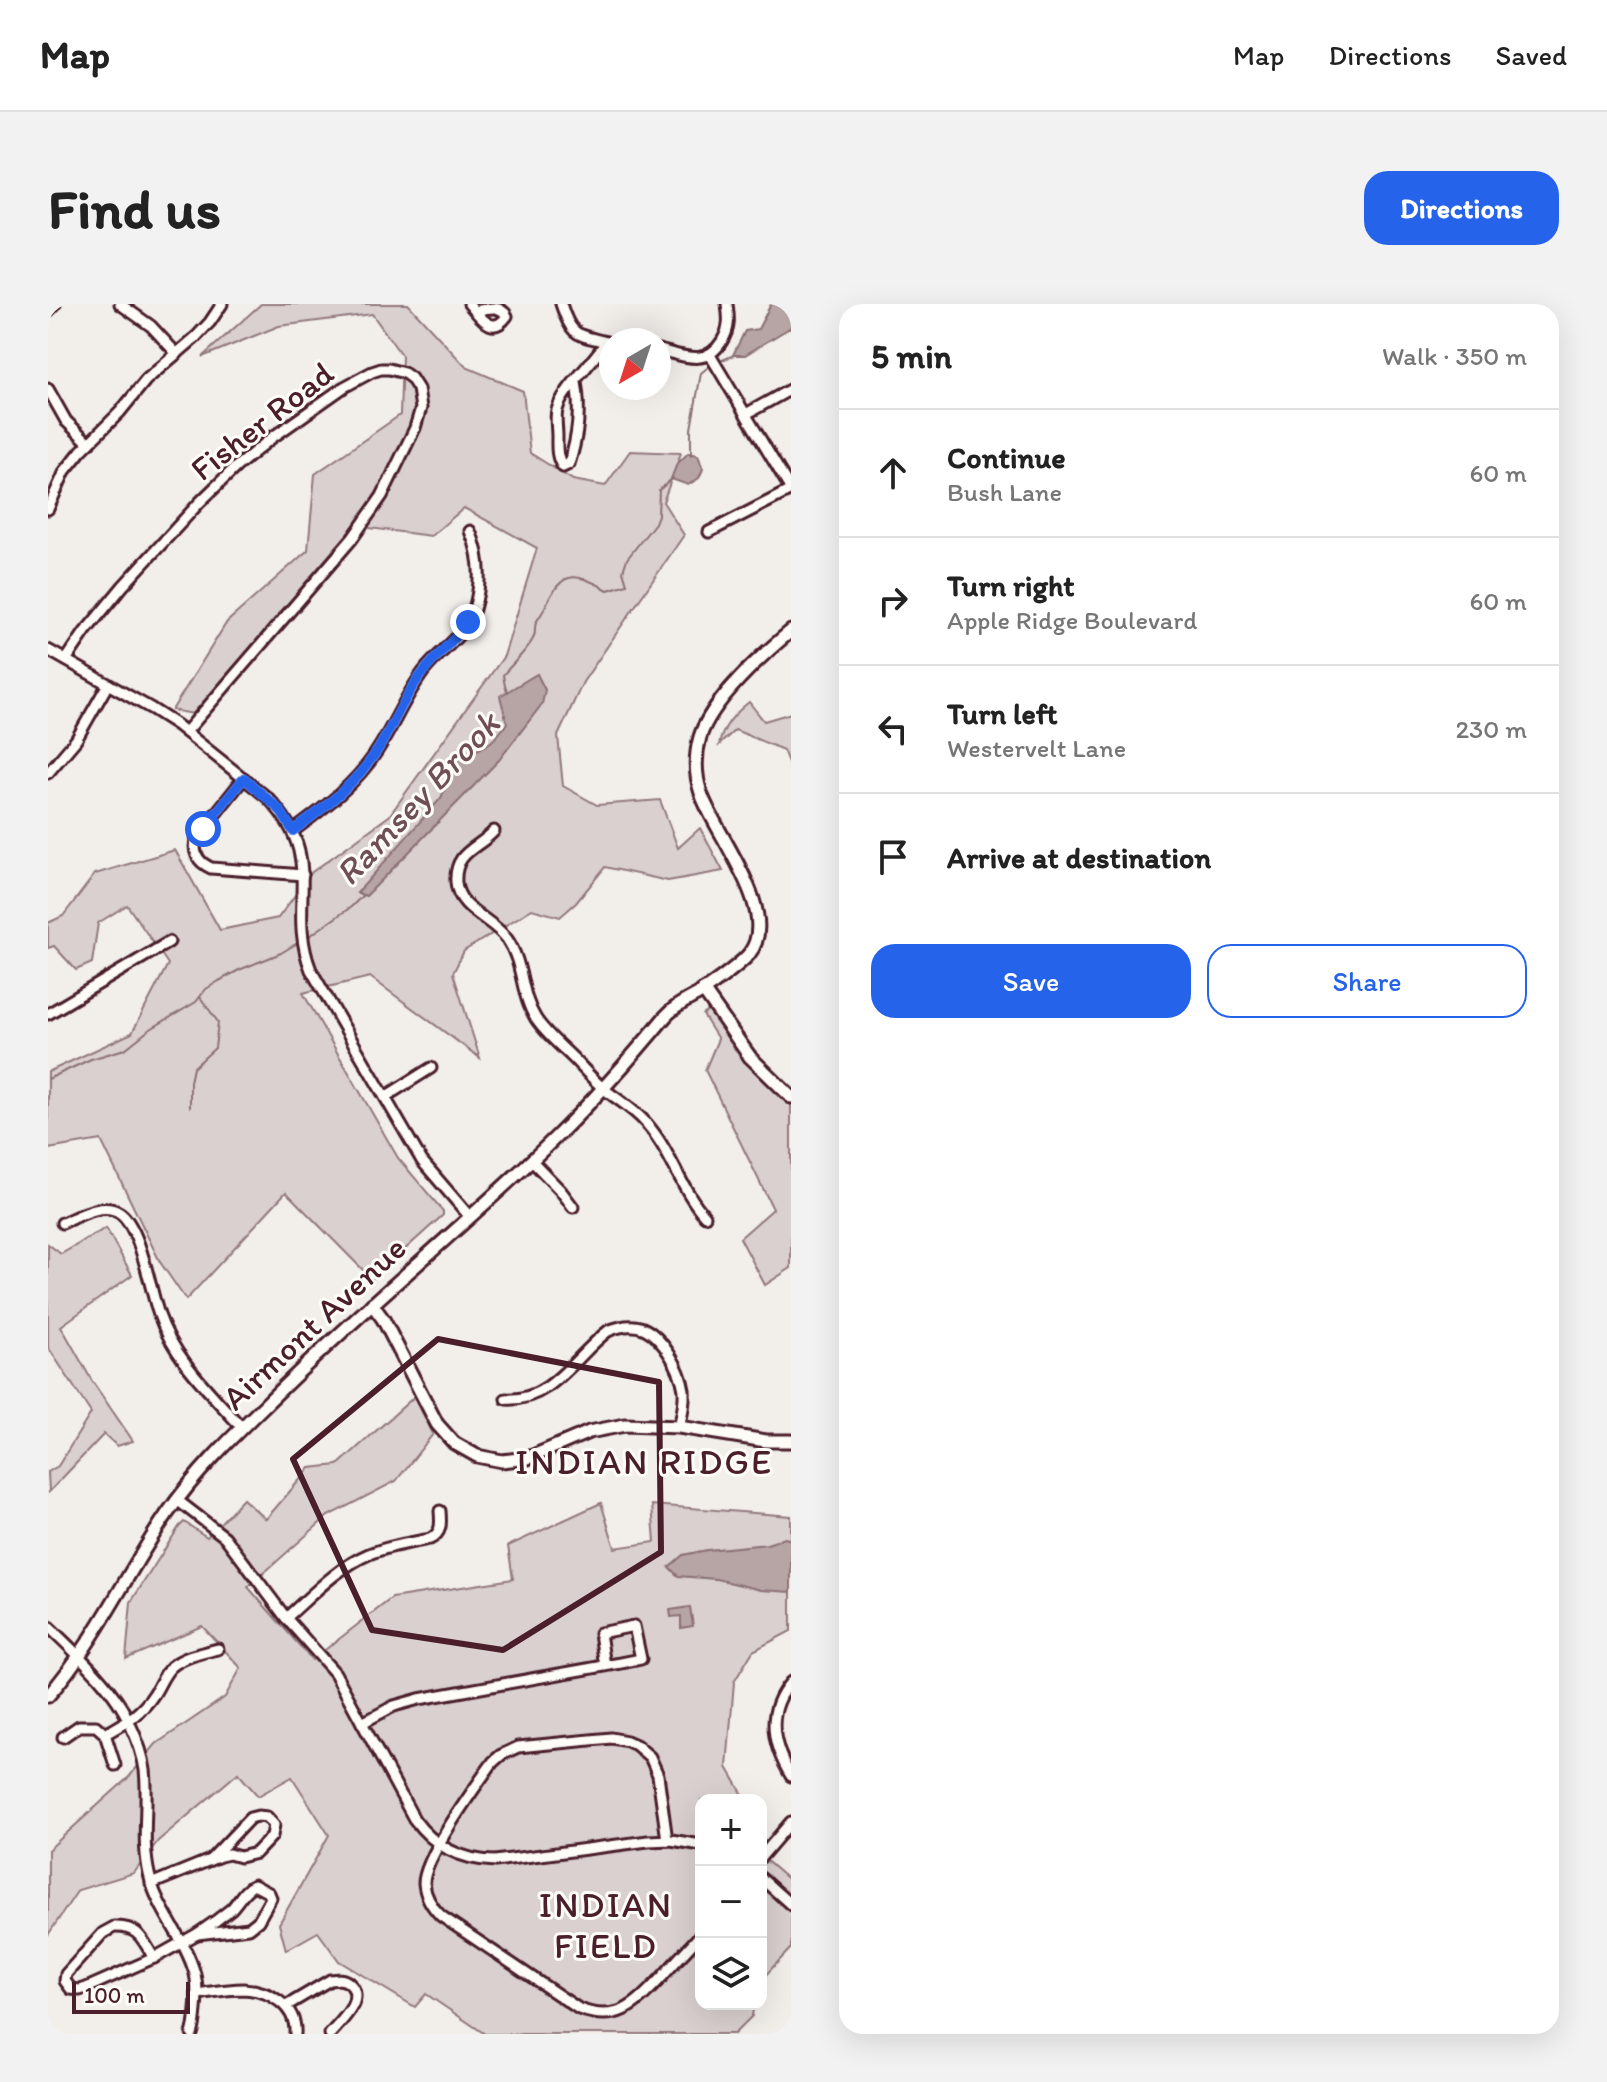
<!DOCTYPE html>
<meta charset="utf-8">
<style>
body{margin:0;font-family:Itim,sans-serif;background:#f2f2f2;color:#222}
.controls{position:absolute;right:24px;bottom:24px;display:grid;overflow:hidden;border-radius:16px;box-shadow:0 8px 32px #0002}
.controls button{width:72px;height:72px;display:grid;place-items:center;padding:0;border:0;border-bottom:2px solid #e0e0e0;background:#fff;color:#222;font:40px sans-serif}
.compass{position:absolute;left:551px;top:24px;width:72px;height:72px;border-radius:50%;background:#fff;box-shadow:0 8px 32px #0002;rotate:219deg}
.scale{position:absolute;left:24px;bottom:20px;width:118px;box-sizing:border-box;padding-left:8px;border:4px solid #4a1f2b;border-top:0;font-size:22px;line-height:28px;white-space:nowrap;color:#4a1f2b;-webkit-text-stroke:6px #fdfcf7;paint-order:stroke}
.stop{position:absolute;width:24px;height:24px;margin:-18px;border:6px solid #2563eb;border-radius:50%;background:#fff}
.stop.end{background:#2563eb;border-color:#fff;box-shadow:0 2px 8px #0008}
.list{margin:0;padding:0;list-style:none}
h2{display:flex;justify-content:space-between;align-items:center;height:104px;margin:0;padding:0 32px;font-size:34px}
h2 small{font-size:26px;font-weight:400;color:#767676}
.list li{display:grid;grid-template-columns:52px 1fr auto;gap:24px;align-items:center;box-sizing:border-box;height:128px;padding:0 32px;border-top:2px solid #e0e0e0}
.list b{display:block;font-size:30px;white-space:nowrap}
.list p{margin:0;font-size:26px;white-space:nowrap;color:#767676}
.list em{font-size:26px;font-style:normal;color:#767676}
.actions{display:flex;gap:16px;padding:24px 32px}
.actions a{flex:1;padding:18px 0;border:2px solid #2563eb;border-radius:24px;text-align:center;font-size:28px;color:#2563eb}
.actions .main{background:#2563eb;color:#fff}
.icon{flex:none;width:44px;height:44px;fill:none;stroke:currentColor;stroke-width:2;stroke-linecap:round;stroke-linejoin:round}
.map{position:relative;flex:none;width:743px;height:1730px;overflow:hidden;border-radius:24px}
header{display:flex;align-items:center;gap:48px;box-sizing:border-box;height:112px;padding:0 40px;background:#fff;border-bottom:2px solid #e0e0e0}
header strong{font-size:38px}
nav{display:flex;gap:44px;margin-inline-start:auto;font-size:28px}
.intro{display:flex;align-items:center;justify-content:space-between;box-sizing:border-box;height:192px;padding:0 48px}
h1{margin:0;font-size:56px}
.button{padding:20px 36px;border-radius:24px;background:#2563eb;color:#fff;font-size:28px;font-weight:700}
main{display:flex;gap:48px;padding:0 48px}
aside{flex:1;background:#fff;border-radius:24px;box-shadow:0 8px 32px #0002}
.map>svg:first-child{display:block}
</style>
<header>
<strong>Map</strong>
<nav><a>Map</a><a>Directions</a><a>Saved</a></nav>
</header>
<div class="intro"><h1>Find us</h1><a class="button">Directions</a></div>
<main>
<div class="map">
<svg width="743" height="1730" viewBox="0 0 743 1730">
<rect width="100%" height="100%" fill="#f2efeb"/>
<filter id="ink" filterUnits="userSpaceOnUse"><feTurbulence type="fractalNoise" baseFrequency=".0125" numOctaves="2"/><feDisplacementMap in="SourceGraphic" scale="16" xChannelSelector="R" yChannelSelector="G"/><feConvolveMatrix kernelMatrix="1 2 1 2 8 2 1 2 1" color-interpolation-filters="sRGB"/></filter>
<g filter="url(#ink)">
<g fill="#d9d0cf" stroke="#92787d" stroke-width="2">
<path d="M213 0H360L418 63 475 87 482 149 525 176 557 182 582 147 633 149 615 198 636 231 535 378 510 432 515 482 549 501 612 496 630 544 652 524 675 567 620 577 557 563 528 599 512 613 484 605 416 647 405 669 432 754 322 673 255 689 350 854 395 907V911L324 975 238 888 138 996 112 958 53 836 0 845V768L84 729 120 660 79 601 50 619 44 659 28 666 6 642 0 644V619L15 612 47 570 127 546 172 626 230 614 264 568 341 512 456 352 489 244 416 204 383 232 306 222 145 410 124 406 179 318 260 246 267 170 352 111 354 52 324 10 231 22 154 53Z"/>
<path d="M701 398 716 417 743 409V466L735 446 687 426 671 441C675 422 686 410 701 398Z"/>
<path d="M668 701 743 789V964L717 981 692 934 725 905 657 766 670 735 655 711Z"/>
<path d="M58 924 84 971 13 1022 44 1077 85 1137 69 1142 56 1130 1 1188 0 1168 10 1162 43 1109 0 1043V940L13 950Z"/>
<path d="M367 1092 385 1130 348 1177 280 1212 200 1283 264 1356 344 1294 465 1275 460 1242 553 1199 567 1244 607 1238 604 1201 743 1212V1327L705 1347 686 1378 679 1463 698 1496H653V1700H706L704 1712 686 1730H437L378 1690 367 1703 291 1657 270 1628 238 1646 231 1620 281 1531 244 1473 210 1492 190 1469 110 1537 86 1569 30 1586 0 1631V1546L81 1473 108 1440 177 1393 193 1364 154 1322 78 1355 83 1298 131 1223 136 1218 159 1233 195 1195 218 1215 262 1164 290 1161Z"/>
<path d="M713 1552 743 1578V1644L713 1676Z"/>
</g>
<g fill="#b7a5a6" stroke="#8b6f75" stroke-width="2">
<path d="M723 0H743V23L697 51H685L697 27 710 25Z"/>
<path d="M640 149 650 151 655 165 651 174 640 181 623 175 629 160Z"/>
<path d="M489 370 497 386 494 400 451 456 318 592 309 589 393 494 412 448C433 450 448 436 459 419L452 392Z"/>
<path d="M737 1234 743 1236V1288L713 1286 668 1275 630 1272 621 1263 635 1251 659 1246 719 1240Z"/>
<path d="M642 1303 645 1322 633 1324V1312L623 1313 622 1306Z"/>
</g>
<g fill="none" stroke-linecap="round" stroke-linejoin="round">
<g stroke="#8b6f75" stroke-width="2">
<path d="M670 58 686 51"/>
<path d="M643 152V125L653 69 664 60"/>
<path d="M460 388 457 382 455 371C462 362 484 342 486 332 488 328 486 323 488 319 490 314 495 309 497 303 515 265 527 268 560 286L579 280 575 267 579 255 607 219 610 211 611 186 625 174"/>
<path d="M260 633 303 603 315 591"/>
<path d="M0 775 43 755 77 745 101 726 148 698 158 685 171 677 191 666 233 649 251 638"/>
<path d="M142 803V778L145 764 167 744 170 718 152 693"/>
</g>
<defs>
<g id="minor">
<path d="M72 0 103 22 129 50"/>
<path d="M421 0C433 13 444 33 459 12 452 0 440 4 427 7"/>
<path d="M513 0C524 35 530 30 562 39"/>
<path d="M611 46C636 52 658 63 674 37 682 24 681 15 679 0"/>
<path d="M662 51 743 186"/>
<path d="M528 78C533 106 530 133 521 160L515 163C508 153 509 144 509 132 509 124 507 114 509 106 514 87 546 57 558 38"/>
<path d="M0 85 18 117 41 139"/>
<path d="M698 110 743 85"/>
<path d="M0 205 17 167 33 147 72 108 98 76 148 33 162 18 174 0"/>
<path d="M661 228 743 186"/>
<path d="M0 346 104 405 129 421 220 494C280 556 237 600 263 666L374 857 422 913"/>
<path d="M18 356 37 328 75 282 152 198 188 163 225 133 296 83 324 68 333 65H341L356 69 363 74 370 85 373 104 367 124 334 192 304 235 138 428"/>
<path d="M0 469 28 436 60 380"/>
<path d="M196 474 149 533C144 547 149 558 163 564L255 571"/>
<path d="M245 527C275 505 309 479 329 447 346 421 357 392 376 367 392 346 419 331 426 305 434 278 433 252 422 227"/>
<path d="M446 527C430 545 406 547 408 578 410 606 444 614 459 635 476 660 472 690 488 715 498 730 513 742 526 755 536 765 545 776 556 785 570 796 586 805 598 819 623 847 632 884 657 912"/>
<path d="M0 710 121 638"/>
<path d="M337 793 383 764"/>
<path d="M483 856 513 887 525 903"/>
<path d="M14 919C31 912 55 897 72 909 93 924 102 986 111 1011 126 1055 164 1090 194 1124"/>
<path d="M458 1095C503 1098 528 1051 560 1027 591 1014 606 1026 622 1051 629 1062 634 1073 636 1086 637 1099 634 1111 631 1123"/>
<path d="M129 1196 177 1233 238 1314 287 1369 366 1515C386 1543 413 1556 447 1557L600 1537 623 1536 653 1541"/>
<path d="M238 1314C263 1292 290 1263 321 1250 340 1242 361 1239 382 1235 394 1229 393 1220 392 1207"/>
<path d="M0 1322C28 1349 67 1384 82 1420 89 1435 95 1450 97 1466 101 1501 93 1535 101 1570 109 1606 137 1634 147 1670 150 1682 149 1694 148 1706 147 1714 147 1722 144 1730"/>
<path d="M743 1378C717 1408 724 1441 743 1472"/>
<path d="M314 1419 346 1402 371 1395 573 1359 593 1355 586 1322 552 1329 557 1362"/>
<path d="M57 1430C76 1420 94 1409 106 1390 112 1381 115 1371 123 1363 136 1352 155 1349 170 1345"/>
<path d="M15 1433 31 1422H48L57 1430 67 1461"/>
<path d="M210 1512 219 1513 226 1521 224 1532 208 1549 192 1553 181 1550 172 1552 162 1556 202 1514Z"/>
<path d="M619 1536 610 1471 602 1453 588 1441 579 1437 563 1434 470 1443 453 1451 445 1458C428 1482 376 1553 376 1579 377 1592 384 1603 393 1612L531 1705C571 1720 588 1700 614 1673 627 1658 640 1645 653 1630"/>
<path d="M713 1553 743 1518"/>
<path d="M713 1574 743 1601"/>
<path d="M103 1580 162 1556"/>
<path d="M206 1581 221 1589 223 1594 210 1617 201 1624 149 1630C161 1622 172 1614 183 1605 191 1597 196 1585 206 1581Z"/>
<path d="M66 1623C91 1622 94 1635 106 1654L38 1684 32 1686 23 1685 17 1677 18 1670 55 1629Z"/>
<path d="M106 1654 149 1630"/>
<path d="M149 1690C164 1688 180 1685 195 1685 221 1686 249 1702 247 1730"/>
<path d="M238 1702 282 1676C289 1675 295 1674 301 1679 319 1695 292 1718 282 1730"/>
</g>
<g id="tertiary">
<path d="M0 6 6 0"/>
<path d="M655 686 702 753 743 793"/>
<path d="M324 1000 335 1015 389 1120 406 1139 429 1152 454 1157 480 1154 541 1128 577 1121 631 1123 718 1137H743"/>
<path d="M0 1392C48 1337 78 1270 119 1210 147 1169 183 1134 218 1100 311 1007 414 925 508 833 547 795 583 754 617 713 626 702 640 696 652 689 666 679 690 663 701 650 734 609 666 529 653 489 647 471 647 451 652 433 663 397 714 351 743 327"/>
</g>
</defs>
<use href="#minor" stroke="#4a1f2b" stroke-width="15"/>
<use href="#tertiary" stroke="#4a1f2b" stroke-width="17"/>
<use href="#minor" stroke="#fdfcf7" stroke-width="9"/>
<use href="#tertiary" stroke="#fdfcf7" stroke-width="11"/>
</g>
</g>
<g fill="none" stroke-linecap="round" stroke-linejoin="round" filter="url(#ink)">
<path stroke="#2563eb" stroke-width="10" d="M155 525 196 474 232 506 245 527C275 505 308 479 329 447 343 425 353 400 368 378 383 356 404 339 420 318"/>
</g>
<path fill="none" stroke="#4a1f2b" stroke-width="6" stroke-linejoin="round" d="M390 1035 611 1078 613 1248 455 1346 324 1326 245 1155Z"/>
<g text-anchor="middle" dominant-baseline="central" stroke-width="6" stroke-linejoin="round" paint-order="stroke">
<g font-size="34" fill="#4a1f2b" stroke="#fdfcf7">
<text transform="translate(214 117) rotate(-38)">Fisher Road</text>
<text transform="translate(266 1019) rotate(-43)">Airmont Avenue</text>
</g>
<g font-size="36" font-style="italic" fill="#704e56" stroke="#fdfcf7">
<text transform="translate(369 494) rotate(-47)">Ramsey Brook</text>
</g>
<g font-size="36" letter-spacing="2" fill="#4a1f2b" stroke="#fdfcf7">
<text x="596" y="1157">INDIAN RIDGE</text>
<text x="558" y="1600">INDIAN<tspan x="558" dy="41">FIELD</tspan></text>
</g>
</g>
</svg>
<div class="controls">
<button>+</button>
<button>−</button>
<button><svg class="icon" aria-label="layers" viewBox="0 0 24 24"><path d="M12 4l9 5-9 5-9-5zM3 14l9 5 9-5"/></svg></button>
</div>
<svg class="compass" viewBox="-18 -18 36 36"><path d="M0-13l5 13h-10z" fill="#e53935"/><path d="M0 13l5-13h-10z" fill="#767676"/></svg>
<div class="scale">100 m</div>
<div class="stop" style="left:155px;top:525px"></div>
<div class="stop end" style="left:420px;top:318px"></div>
</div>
<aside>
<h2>5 min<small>Walk · 350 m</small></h2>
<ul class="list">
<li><svg class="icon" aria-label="ahead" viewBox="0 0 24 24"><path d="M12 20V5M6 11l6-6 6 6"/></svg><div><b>Continue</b><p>Bush Lane</p></div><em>60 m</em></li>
<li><svg class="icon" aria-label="right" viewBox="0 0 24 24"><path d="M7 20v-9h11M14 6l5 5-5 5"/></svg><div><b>Turn right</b><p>Apple Ridge Boulevard</p></div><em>60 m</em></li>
<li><svg class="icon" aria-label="left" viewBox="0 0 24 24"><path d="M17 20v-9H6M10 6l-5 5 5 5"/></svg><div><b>Turn left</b><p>Westervelt Lane</p></div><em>230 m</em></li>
<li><svg class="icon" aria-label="arrive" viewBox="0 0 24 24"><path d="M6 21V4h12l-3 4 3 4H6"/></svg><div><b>Arrive at destination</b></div></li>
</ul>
<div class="actions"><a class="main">Save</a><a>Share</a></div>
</aside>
</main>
